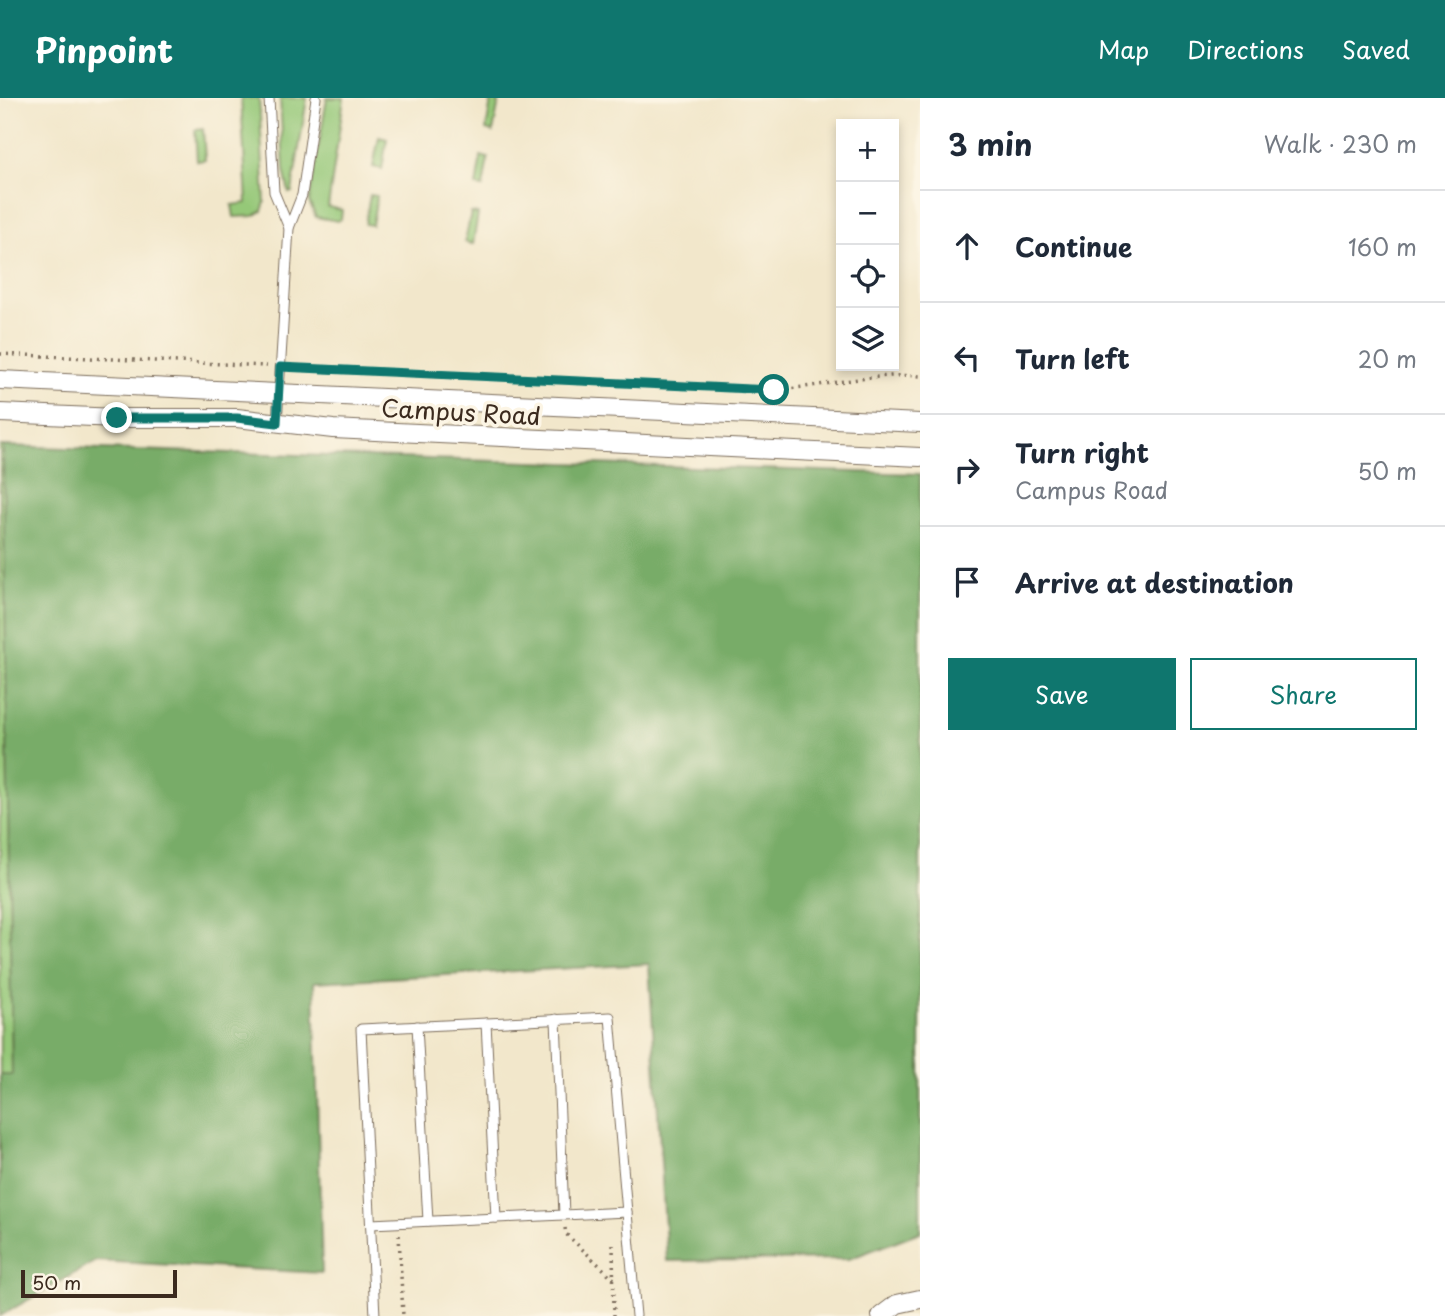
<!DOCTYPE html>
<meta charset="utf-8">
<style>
body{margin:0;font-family:"Playpen Sans",sans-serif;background:#f2f2f3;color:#1f2937}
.controls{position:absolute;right:21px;top:21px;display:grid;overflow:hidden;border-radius:0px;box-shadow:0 4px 10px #0003}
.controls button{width:63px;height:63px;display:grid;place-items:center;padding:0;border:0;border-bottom:2px solid #e0e1e3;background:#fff;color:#1f2937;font:35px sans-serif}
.scale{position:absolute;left:21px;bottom:18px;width:156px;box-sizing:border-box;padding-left:7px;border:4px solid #3b2a1e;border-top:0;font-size:19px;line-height:24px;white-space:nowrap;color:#3b2a1e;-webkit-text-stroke:5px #fcf5e5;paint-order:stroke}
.stop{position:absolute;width:21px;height:21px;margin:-16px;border:5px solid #0f766e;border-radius:50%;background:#fff}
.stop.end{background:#0f766e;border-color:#fff;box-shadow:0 2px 7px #0008}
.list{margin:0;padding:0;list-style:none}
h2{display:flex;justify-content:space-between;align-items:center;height:91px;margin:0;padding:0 28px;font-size:30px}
h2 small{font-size:23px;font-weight:400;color:#747a83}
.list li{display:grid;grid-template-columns:46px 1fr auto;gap:21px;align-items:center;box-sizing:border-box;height:112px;padding:0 28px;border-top:2px solid #e0e1e3}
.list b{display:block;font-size:26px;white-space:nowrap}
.list p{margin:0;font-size:23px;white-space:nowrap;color:#747a83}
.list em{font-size:23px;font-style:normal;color:#747a83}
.actions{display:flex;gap:14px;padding:21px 28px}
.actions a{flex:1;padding:16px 0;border:2px solid #0f766e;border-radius:0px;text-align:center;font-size:24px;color:#0f766e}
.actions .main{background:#0f766e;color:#fff}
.icon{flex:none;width:38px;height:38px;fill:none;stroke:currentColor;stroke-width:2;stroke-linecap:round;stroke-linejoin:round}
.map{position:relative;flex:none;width:920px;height:1218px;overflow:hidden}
header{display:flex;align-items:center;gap:42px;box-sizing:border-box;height:98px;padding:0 35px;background:#0f766e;color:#fff}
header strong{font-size:33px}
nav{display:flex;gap:38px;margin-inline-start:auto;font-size:24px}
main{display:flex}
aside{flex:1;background:#fff}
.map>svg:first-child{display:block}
</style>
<header>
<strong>Pinpoint</strong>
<nav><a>Map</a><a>Directions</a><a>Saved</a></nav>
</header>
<main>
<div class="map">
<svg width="920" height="1218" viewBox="0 0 920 1218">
<rect width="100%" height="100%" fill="#fcf5e5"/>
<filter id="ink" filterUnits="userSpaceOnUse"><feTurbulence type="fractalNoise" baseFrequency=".0143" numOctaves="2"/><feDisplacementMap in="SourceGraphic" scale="14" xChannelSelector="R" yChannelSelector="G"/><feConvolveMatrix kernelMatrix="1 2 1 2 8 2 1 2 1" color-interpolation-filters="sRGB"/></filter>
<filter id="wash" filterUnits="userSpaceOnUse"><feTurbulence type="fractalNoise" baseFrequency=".00686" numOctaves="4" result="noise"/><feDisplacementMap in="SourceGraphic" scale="28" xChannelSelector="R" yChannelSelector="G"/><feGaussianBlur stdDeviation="1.57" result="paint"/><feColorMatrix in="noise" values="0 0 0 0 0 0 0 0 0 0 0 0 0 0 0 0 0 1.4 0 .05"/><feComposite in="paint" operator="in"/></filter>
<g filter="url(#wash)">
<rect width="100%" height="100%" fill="#f2e7cb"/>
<g fill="#95c878" stroke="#68794b" stroke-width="2">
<path d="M241 0H259L265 104 262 113 254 118 234 119 232 107 247 105Z"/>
<path d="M280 0H307L292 94 289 95 284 72Z"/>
<path d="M327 0H344L328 109 342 112 341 121 338 123 316 119 309 104Z"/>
<path d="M491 2 499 3 493 34 486 32Z"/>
<path d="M203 31 205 62 197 63 195 32Z"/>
<path d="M379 39 387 41 382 71 373 69Z"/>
<path d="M481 58 488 60 483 89 476 88Z"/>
<path d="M370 97 377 98 372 127 365 126Z"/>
<path d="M471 115 478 116 473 146 465 144Z"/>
<path d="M0 348H3L12 978 0 977Z"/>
</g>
<path fill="#78ac68" stroke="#5a6b43" stroke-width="2" d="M3 348 920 376V1134L849 1161 667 1163 649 866 314 884 322 1175 96 1163 0 1218V977H12Z"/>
</g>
<g filter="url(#ink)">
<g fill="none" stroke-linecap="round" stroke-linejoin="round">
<defs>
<g id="service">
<path d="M269 0 274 94 289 130"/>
<path d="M277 325 289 130 302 97 316 0"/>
<path d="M556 921 564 1117"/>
<path d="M486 925 496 1120"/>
<path d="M417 928 428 1123"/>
<path d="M371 1126 627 1114"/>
<path d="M375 1218 361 931 610 919 636 1218"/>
</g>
<g id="minor">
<path d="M0 282 920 325"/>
<path d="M0 315 117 320H237L333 331 920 359"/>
<path d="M881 1218 897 1206 920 1201"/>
</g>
</defs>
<use href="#service" stroke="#7b6c5b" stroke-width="11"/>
<use href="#minor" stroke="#7b6c5b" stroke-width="20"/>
<g stroke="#7b6c5b" stroke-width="3.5" stroke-dasharray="2 5" stroke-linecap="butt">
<path d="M0 256 267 268"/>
<path d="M296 270 774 292C823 289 870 275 920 278"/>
<path d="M565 1130 566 1136 614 1181"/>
<path d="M399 1137 403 1218"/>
<path d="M613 1146 614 1218"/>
</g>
<use href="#service" stroke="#fff" stroke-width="9"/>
<use href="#minor" stroke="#fff" stroke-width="18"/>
</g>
</g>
<g fill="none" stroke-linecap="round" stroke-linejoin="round" filter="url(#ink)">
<path stroke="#0f766e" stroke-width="9" d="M117 320H237L277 325 280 269 774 292"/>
</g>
<g text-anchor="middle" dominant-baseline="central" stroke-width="7" stroke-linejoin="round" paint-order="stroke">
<g font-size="24" fill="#3b2a1e" stroke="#fcf5e5">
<text transform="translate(461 313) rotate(3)">Campus Road</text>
</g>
</g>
</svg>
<div class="controls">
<button>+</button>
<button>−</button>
<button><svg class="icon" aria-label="locate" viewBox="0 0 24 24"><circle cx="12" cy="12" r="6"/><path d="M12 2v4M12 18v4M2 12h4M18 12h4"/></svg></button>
<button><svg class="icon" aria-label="layers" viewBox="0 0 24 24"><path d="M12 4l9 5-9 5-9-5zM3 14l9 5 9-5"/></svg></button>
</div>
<div class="scale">50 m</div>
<div class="stop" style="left:774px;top:292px"></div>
<div class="stop end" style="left:117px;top:320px"></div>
</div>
<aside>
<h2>3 min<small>Walk · 230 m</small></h2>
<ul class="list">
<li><svg class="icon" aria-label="ahead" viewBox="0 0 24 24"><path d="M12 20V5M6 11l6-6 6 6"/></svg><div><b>Continue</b></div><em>160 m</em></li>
<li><svg class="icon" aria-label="left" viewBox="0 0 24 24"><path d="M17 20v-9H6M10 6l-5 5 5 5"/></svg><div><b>Turn left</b></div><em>20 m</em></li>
<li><svg class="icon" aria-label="right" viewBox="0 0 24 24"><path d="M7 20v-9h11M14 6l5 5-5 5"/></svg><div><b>Turn right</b><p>Campus Road</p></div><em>50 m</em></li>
<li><svg class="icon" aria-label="arrive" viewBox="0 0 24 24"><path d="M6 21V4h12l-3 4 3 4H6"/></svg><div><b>Arrive at destination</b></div></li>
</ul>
<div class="actions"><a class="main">Save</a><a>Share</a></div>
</aside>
</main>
